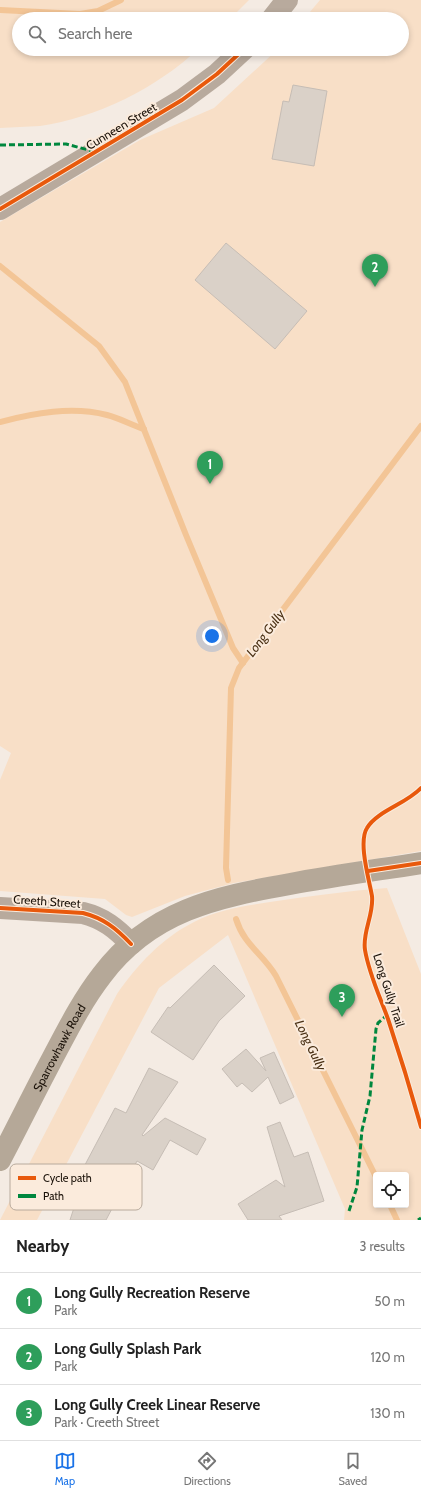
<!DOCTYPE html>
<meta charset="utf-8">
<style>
body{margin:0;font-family:Cabin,sans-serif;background:#f2f2f2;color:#222}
.controls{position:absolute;right:12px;bottom:12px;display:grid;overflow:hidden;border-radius:4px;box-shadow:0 2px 6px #0003}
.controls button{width:36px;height:36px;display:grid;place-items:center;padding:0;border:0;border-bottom:1px solid #e0e0e0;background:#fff;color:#222;font:20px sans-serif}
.you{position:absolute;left:212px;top:636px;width:14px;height:14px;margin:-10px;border:3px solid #fff;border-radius:50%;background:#1a73e8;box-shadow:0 0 0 6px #1a73e833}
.badge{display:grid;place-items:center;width:26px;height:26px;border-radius:50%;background:#1a73e8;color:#fff;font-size:13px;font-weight:700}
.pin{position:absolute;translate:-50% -33px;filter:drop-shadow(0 1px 2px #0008)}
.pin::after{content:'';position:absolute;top:21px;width:14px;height:12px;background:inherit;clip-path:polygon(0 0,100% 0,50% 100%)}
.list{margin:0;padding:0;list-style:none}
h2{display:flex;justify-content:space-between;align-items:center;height:52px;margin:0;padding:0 16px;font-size:17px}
h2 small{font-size:13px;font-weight:400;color:#767676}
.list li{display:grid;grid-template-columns:26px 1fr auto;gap:12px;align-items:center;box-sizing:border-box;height:56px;padding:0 16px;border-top:1px solid #e0e0e0}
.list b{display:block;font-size:15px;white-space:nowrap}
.list p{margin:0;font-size:13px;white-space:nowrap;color:#767676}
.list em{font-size:13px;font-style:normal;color:#767676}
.icon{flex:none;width:22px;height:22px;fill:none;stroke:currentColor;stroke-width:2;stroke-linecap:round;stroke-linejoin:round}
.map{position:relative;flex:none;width:421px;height:1220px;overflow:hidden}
.search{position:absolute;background:#fff;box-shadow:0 2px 6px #0003;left:12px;right:12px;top:12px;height:44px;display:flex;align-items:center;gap:10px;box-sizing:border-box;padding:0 14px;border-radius:22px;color:#767676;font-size:15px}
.sheet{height:220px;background:#fff}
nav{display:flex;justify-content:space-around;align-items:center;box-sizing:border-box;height:56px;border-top:1px solid #e0e0e0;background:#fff;font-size:11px;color:#767676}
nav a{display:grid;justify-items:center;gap:2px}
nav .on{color:#1a73e8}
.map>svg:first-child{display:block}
</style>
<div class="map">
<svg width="421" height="1220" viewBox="0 0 421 1220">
<rect width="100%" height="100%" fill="#f4ebe3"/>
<g fill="#f8dfc7" fill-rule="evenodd">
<path d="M0 0H249L230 19H19V49H198C157 88 96 118 40 126 27 127 13 127 0 128Z"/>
<path d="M320 0H421V851L234 883 185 896 132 917 126 915 105 899 0 891V780L11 753 0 746V222L140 140 214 108 278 49H402V19H304Z"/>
<path d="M387 888 421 974V1220H344L345 1209 228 935 159 988 37 1220H0L117 994C137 965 162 938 194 922 217 910 244 906 270 902 309 896 348 891 387 888ZM376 1175H406V1205H376Z"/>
</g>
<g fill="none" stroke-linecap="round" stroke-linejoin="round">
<g stroke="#f3c596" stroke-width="6">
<path d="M0 10 80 14 98 11 121 0"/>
<path d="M0 266 99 346 125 382 186 535 233 648 243 663"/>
<path d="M0 422C34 413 72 406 107 415 119 418 132 425 144 429"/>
<path d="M228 880 226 868 231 688 239 668 421 426"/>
<path d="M236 919C244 945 263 954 276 976L376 1177"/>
<path d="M390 1205 397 1220"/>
</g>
</g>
<g fill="#dad1c8" stroke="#c6bdb5">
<path d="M293 85 327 91 314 166 272 159 283 101 289 102Z"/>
<path d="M226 243 307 311 275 349 195 280Z"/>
<path d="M214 965 245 996 219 1021 193 1060 151 1032 168 1007 170 1008Z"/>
<path d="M246 1049 266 1071 260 1058 274 1052 294 1097 280 1104 268 1077 252 1092 242 1083 237 1087 222 1069Z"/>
<path d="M149 1068 178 1082 142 1135 143 1136 165 1118 206 1139 197 1155 170 1140 153 1170 137 1161 106 1220H70L82 1183 77 1180 115 1108 126 1113Z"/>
<path d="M280 1122 294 1157 308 1152 324 1201 279 1216 282 1220H248L238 1204 276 1180 285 1187 267 1127Z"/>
</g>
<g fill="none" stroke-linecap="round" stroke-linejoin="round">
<g stroke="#b8aa9d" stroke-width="22">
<path d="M272 19 287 0"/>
<path d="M0 209 182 100 217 74 244 49"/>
<path d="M0 908 83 913C103 918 116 928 131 944"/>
</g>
<path stroke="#b5a898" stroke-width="22" id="s1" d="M0 1160C17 1128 33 1095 50 1063 66 1033 81 1002 102 975 150 911 216 897 290 884 333 876 377 870 421 863"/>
<g stroke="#00873e" stroke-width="3" stroke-dasharray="6 3" stroke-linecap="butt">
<path d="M0 145 66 144 96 152"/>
<path d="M349 1211 357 1187 362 1130 370 1096 376 1029 378 1023 386 1016"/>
<path d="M418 1220 421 1218"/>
</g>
<defs>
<g id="cycleway">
<path d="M0 209 182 100 217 74 244 49"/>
<path d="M421 788C406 804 377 811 367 828 358 842 369 879 372 896 374 915 362 932 365 950 369 974 380 997 388 1019 400 1055 411 1091 421 1127"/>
<path d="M368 871 421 863"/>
<path d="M0 908 83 913C103 918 116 928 131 944"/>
</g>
</defs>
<use href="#cycleway" stroke="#fbebdc" stroke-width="6"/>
<use href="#cycleway" stroke="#e8590c" stroke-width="4"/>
</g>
<g text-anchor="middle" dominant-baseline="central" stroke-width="4" stroke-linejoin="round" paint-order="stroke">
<g font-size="12" fill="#1a1108" stroke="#fbebdc">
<text transform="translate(121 126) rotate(-31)">Cunneen Street</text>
<text transform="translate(47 901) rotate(4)">Creeth Street</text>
<text transform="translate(389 990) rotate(72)">Long Gully Trail</text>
<text stroke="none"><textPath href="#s1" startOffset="127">Sparrowhawk Road</textPath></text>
</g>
<g font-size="13" font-style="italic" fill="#4a3115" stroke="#fbebdc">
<text transform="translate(265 633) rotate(-53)">Long Gully</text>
<text transform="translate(311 1045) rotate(64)">Long Gully</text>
</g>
</g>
<rect x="10" y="1164" width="132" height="46" rx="6" fill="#fbebdc" stroke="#b8aa9c" stroke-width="1"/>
<rect x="18" y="1176" width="18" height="4" fill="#e8590c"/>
<rect x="18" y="1194" width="18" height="4" fill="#00873e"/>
<g font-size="11" fill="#1a1108">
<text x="43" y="1182">Cycle path</text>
<text x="43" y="1200">Path</text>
</g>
</svg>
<div class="controls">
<button><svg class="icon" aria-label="locate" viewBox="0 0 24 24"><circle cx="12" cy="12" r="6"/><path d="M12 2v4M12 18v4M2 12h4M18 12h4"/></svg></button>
</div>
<div class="you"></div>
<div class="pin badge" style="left:210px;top:484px;background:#2e9e5b">1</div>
<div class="pin badge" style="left:375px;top:287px;background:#2e9e5b">2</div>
<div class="pin badge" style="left:342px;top:1017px;background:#2e9e5b">3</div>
<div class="search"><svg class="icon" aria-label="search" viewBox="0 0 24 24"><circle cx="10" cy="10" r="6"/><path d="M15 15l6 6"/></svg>Search here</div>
</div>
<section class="sheet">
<h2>Nearby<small>3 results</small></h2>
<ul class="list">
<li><span class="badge" style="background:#2e9e5b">1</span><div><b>Long Gully Recreation Reserve</b><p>Park</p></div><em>50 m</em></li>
<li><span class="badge" style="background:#2e9e5b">2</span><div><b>Long Gully Splash Park</b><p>Park</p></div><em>120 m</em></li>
<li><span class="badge" style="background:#2e9e5b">3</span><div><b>Long Gully Creek Linear Reserve</b><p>Park · Creeth Street</p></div><em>130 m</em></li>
</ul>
</section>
<nav>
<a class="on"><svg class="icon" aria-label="map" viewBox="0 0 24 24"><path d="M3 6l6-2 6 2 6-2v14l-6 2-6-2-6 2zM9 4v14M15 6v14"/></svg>Map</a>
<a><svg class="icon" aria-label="directions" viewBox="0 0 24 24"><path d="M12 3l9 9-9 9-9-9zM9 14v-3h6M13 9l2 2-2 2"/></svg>Directions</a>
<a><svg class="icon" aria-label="saved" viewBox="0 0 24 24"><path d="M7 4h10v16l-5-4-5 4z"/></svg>Saved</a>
</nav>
